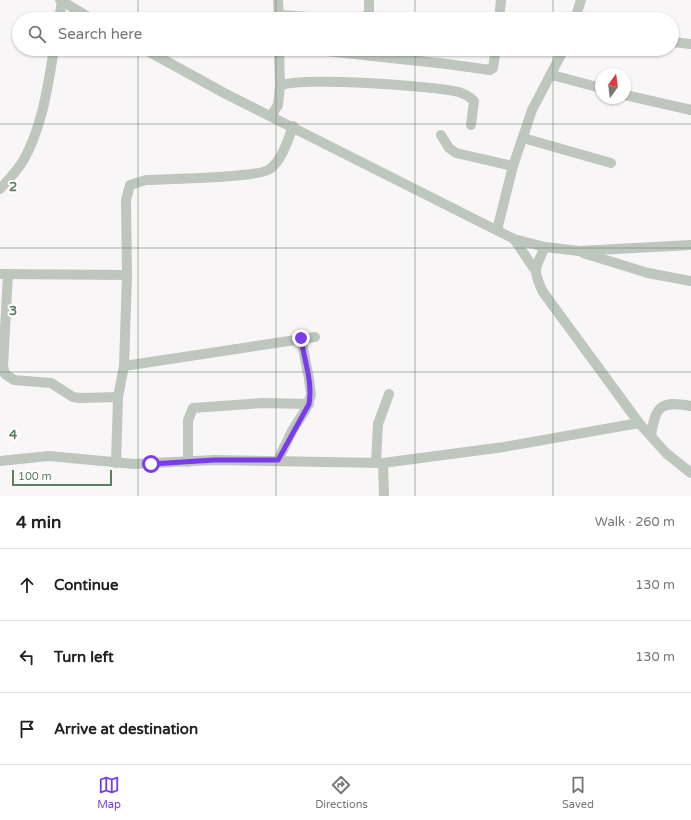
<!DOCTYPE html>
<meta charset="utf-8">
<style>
body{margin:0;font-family:"Varela Round",sans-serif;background:#f6f6f6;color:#222}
.compass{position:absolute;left:595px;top:68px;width:36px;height:36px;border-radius:50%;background:#fff;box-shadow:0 1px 3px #0004;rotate:14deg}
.scale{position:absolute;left:12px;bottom:10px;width:100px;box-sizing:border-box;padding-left:4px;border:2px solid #5e7d61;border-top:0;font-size:11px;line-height:14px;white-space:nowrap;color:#5e7d61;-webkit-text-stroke:3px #fff;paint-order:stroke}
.stop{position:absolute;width:12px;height:12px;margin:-9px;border:3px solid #7c3aed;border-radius:50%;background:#fff}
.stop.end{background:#7c3aed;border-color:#fff;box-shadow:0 1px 4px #0008}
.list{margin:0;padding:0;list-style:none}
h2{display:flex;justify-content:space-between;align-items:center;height:52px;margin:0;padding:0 16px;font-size:17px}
h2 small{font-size:13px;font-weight:400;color:#767676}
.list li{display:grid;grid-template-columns:26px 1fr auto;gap:12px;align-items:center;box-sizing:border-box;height:72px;padding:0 16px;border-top:1px solid #e0e0e0}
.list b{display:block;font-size:15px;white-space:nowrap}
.list em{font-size:13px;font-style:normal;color:#767676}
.icon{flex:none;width:22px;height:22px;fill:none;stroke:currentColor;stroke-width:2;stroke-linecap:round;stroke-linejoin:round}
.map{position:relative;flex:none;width:691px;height:496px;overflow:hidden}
.search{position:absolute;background:#fff;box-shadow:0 1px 3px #0004;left:12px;right:12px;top:12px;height:44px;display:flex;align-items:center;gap:10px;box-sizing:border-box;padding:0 14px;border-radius:22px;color:#767676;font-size:15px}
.sheet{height:268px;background:#fff}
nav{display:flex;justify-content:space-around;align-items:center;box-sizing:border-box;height:56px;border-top:1px solid #e0e0e0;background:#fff;font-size:11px;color:#767676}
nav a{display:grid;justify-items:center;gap:2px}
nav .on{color:#7c3aed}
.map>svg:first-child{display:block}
</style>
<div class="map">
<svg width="691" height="496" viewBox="0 0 691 496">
<rect width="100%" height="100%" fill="#f9f6f7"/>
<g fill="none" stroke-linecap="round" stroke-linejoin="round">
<g stroke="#bdc7be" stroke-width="10">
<path d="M60 0 92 19"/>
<path d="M278 0 279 19"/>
<path d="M279 15 339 19"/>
<path d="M59 19 62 1"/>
<path d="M365 19 369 11V0"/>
<path d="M499 19 501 0"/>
<path d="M575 19 581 0"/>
<path d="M672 42 691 44"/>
<path d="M144 49 226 94 514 239 545 247 579 251 691 245"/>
<path d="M307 49 447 64 490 70 493 68 496 49"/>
<path d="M552 75 601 88"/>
<path d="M280 86C297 76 435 86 459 92 465 94 470 97 474 101L471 125"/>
<path d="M625 95 691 110"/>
<path d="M271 116 278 105 280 86 279 49"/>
<path d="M441 135 449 148 456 153 513 166"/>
<path d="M523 138 611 163"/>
<path d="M0 189C8 180 17 171 23 161 42 128 48 86 54 49"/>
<path d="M497 230 513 166 532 110 564 49"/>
<path d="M514 239 535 270"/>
<path d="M545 247C535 269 532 269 543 292L639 423 666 453 691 473"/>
<path d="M583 253 648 273 691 281"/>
<path d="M0 274 127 275"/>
<path d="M8 274 3 366 5 374 14 380 51 383 73 397 80 398 118 397"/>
<path d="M124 366 127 275 126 200 130 185 146 180C166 179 259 178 270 169 282 160 288 140 293 126"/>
<path d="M651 436C655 407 660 400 691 406"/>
<path d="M278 460 292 431 306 409 311 395 309 379 301 338"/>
<path d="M0 461 49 456 134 464 214 460 383 463 504 447 639 423"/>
<path d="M188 462V420L193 408 262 403 309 404"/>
<path d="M376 462 378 424 389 394"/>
<path d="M116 463 118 397 124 366 315 337"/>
<path d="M383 463 384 496"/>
</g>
</g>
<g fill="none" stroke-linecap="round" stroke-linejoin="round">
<path stroke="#7c3aed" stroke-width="5" d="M151 464 214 460H278L309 404C313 382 304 360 301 338"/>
</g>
<path fill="none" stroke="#5e7d61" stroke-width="1" stroke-opacity="0.55" d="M138 0V19M276 0V19M415 0V19M553 0V19M138 49V496M276 49V496M415 49V496M553 49V496M0 124H691M0 248H691M0 372H691"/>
<g font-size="13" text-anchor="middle" font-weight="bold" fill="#5e7d61" stroke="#fff" stroke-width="4" stroke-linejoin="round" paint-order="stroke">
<text x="13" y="191">2</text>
<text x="13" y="315">3</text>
<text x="13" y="439">4</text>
</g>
</svg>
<svg class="compass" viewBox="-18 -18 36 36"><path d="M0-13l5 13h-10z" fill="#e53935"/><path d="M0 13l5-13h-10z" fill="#767676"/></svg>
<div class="scale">100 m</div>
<div class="stop" style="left:151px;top:464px"></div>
<div class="stop end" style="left:301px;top:338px"></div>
<div class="search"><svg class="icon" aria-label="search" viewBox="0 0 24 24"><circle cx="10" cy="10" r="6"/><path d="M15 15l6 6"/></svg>Search here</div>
</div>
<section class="sheet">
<h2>4 min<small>Walk · 260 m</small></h2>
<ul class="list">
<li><svg class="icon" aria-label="ahead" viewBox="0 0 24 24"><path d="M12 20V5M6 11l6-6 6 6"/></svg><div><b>Continue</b></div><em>130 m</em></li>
<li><svg class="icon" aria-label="left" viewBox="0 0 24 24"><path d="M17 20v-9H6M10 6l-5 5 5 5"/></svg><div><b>Turn left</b></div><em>130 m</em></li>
<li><svg class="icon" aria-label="arrive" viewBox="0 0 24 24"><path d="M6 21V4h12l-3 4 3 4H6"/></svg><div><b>Arrive at destination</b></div></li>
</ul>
</section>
<nav>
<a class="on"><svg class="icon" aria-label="map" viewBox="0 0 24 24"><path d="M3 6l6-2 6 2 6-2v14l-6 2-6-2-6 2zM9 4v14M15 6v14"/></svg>Map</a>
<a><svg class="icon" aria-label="directions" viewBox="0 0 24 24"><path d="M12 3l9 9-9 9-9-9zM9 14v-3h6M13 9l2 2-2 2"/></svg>Directions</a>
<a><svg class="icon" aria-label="saved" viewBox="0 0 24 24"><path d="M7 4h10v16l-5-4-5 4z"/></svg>Saved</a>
</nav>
